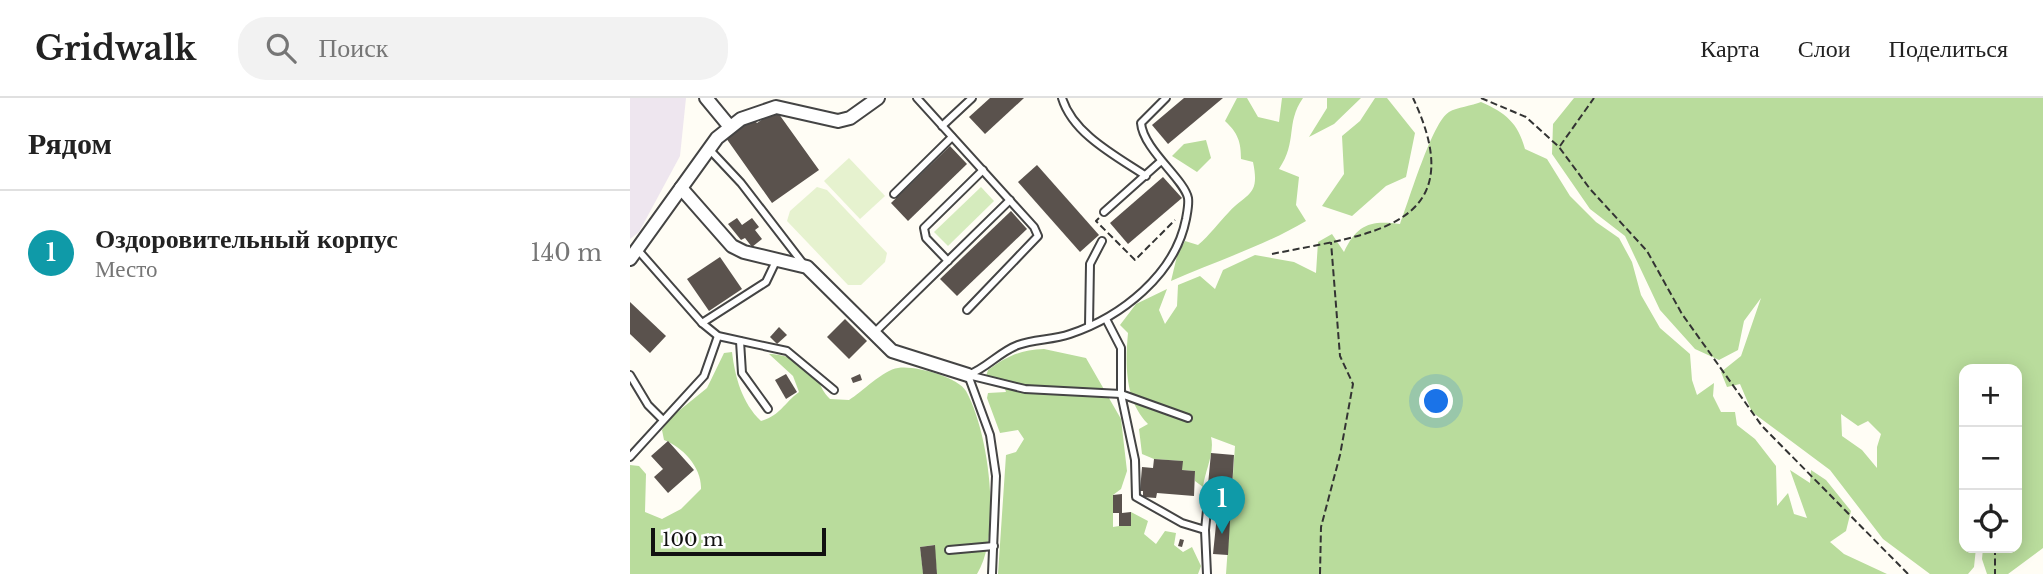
<!DOCTYPE html>
<html lang="ru">
<meta charset="utf-8">
<style>
body{margin:0;font-family:"Libre Baskerville",serif;background:#f2f2f2;color:#222}
.controls{position:absolute;right:21px;bottom:21px;display:grid;overflow:hidden;border-radius:14px;box-shadow:0 4px 18px #0003}
.controls button{width:63px;height:63px;display:grid;place-items:center;padding:0;border:0;border-bottom:2px solid #e0e0e0;background:#fff;color:#222;font:35px sans-serif}
.scale{position:absolute;left:21px;bottom:18px;width:175px;box-sizing:border-box;padding-left:7px;border:4px solid #111;border-top:0;font-size:19px;line-height:24px;white-space:nowrap;color:#111;-webkit-text-stroke:5px #fff;paint-order:stroke}
.you{position:absolute;left:807px;top:304px;width:24px;height:24px;margin:-18px;border:5px solid #fff;border-radius:50%;background:#1a73e8;box-shadow:0 0 0 10px #1a73e833}
.badge{display:grid;place-items:center;width:46px;height:46px;border-radius:50%;background:#c4262e;color:#fff;font-size:23px;font-weight:700}
.pin{position:absolute;translate:-50% -58px;filter:drop-shadow(0 2px 4px #0008)}
.pin::after{content:'';position:absolute;top:37px;width:24px;height:21px;background:inherit;clip-path:polygon(0 0,100% 0,50% 100%)}
.list{margin:0;padding:0;list-style:none}
h2{display:flex;justify-content:space-between;align-items:center;height:91px;margin:0;padding:0 28px;font-size:30px}
h2 small{font-size:23px;font-weight:400;color:#767676}
.list li{display:grid;grid-template-columns:46px 1fr auto;gap:21px;align-items:center;box-sizing:border-box;height:126px;padding:0 28px;border-top:2px solid #e0e0e0}
.list b{display:block;font-size:26px;white-space:nowrap}
.list p{margin:0;font-size:23px;white-space:nowrap;color:#767676}
.list em{font-size:23px;font-style:normal;color:#767676}
.icon{flex:none;width:38px;height:38px;fill:none;stroke:currentColor;stroke-width:2;stroke-linecap:round;stroke-linejoin:round}
.map{position:relative;flex:none;width:1413px;height:476px;overflow:hidden}
header{display:flex;align-items:center;gap:42px;box-sizing:border-box;height:98px;padding:0 35px;background:#fff;border-bottom:2px solid #e0e0e0}
header strong{font-size:33px}
nav{display:flex;gap:38px;margin-inline-start:auto;font-size:24px}
.search{width:490px;height:63px;background:#f2f2f2;display:flex;align-items:center;gap:18px;box-sizing:border-box;padding:0 24px;border-radius:28px;color:#767676;font-size:26px}
main{display:flex}
aside{flex:1;background:#fff}
.map>svg:first-child{display:block}
</style>
<header>
<strong>Gridwalk</strong>
<div class="search"><svg class="icon" aria-label="search" viewBox="0 0 24 24"><circle cx="10" cy="10" r="6"/><path d="M15 15l6 6"/></svg>Поиск</div>
<nav><a>Карта</a><a>Слои</a><a>Поделиться</a></nav>
</header>
<main>
<aside>
<h2>Рядом<small></small></h2>
<ul class="list">
<li><span class="badge" style="background:#0f9aa8">1</span><div><b>Оздоровительный корпус</b><p>Место</p></div><em>140 m</em></li>
</ul>
</aside>
<div class="map">
<svg width="1413" height="476" viewBox="0 0 1413 476">
<rect width="100%" height="100%" fill="#fffdf5"/>
<path fill="#eee6ef" d="M0 0H56L50 58 9 134 0 141Z"/>
<path fill="#d5ebbd" d="M351 89 364 103 318 148 304 134Z"/>
<g fill="#b9dc9c" fill-rule="evenodd">
<path d="M607 0H617L628 19 649 24 652 0H673C655 26 668 43 649 71L669 79 666 107 676 123C634 148 586 163 541 183L547 158 555 143 568 147C580 137 588 125 599 114 618 94 630 98 623 64L611 61C611 44 608 35 595 23Z"/>
<path d="M697 0H731L704 26 679 39 697 10Z"/>
<path d="M745 0H757L785 35 776 79 756 88 722 118 692 108 714 76 712 38 730 23Z"/>
<path d="M944 0H1413V450L1378 476H1357L1352 461 1353 450H1387V271H1334V450H1346L1344 469 1338 476H1300L1253 441 1200 372 1122 314 1110 286 1097 289 1091 274 1111 258 1131 200 1114 223 1108 252 1089 262 1065 251 1030 212 995 138 960 111 922 56 923 26ZM1211 316 1228 328 1238 323 1251 336 1247 349V370L1232 352 1212 338Z"/>
<path d="M851 4C876 15 888 25 895 51L917 61 940 98 966 124 989 140 1002 164 1011 197 1030 230 1060 256 1062 282 1067 297 1084 285 1083 298 1091 314H1105L1107 327 1125 341 1146 368 1147 408 1158 395 1164 416 1177 420 1160 372 1180 385 1181 372 1196 382 1221 413 1216 433 1200 444 1214 456 1257 476H596L605 348 581 339C585 354 575 373 573 389L565 383V373L552 372V363L524 361 512 356 509 331 518 326C495 303 495 267 498 235L490 227 506 206 537 191 529 212 535 226 547 208 548 187 570 178 585 191 593 172 625 157 664 164 686 175 688 144 702 136 714 154C727 126 741 122 770 126 779 103 802 24 819 14 827 9 842 8 851 4Z"/>
<path d="M576 42 581 60 567 74 542 58 554 46Z"/>
<path d="M414 251 456 260 491 321 497 373 491 391 483 397V429L489 428 501 414 518 423 514 436 526 446 535 433 546 435 544 447 553 454 562 449 571 468 568 476H368L376 357 386 354 394 341 388 332 370 335 357 300 358 295 376 294 373 285 355 281 358 272C377 258 390 252 414 251Z"/>
<path d="M102 254C105 279 112 305 131 323 151 317 153 306 169 294L163 278 139 256C155 256 181 265 188 282 192 290 193 294 200 301L219 302C232 294 253 272 268 270 284 267 328 279 336 293 359 334 372 436 347 476H307L304 447 290 449 293 475H302L292 476H0V367L9 368 16 376 15 414 32 421 51 411 71 391C72 370 53 349 34 342L32 332 40 320 77 290 94 255Z"/>
</g>
<g fill="#e6f2cf">
<path d="M219 60 255 98 230 121 194 83Z"/>
<path d="M187 89 197 92 257 155 255 164 231 187H218L157 123 160 113Z"/>
</g>
<g fill="#5a524d">
<path d="M360 0H394L355 36 339 19Z"/>
<path d="M554 0H593L538 46 522 27Z"/>
<path d="M146 12 189 72 142 105 96 40 123 21 127 25Z"/>
<path d="M320 48 337 66 278 123 261 105Z"/>
<path d="M407 67 469 137 450 154 388 84Z"/>
<path d="M533 79 552 100 498 146 480 125Z"/>
<path d="M381 113 397 131 327 198 310 181Z"/>
<path d="M107 120 112 127 122 120 129 129 125 132 132 141 122 149 115 140 111 142 98 126Z"/>
<path d="M90 159 112 191 79 213 57 181Z"/>
<path d="M0 204 36 238 20 255 0 236Z"/>
<path d="M215 221 237 243 219 261 197 239Z"/>
<path d="M149 229 157 237 147 246 140 239Z"/>
<path d="M156 276 167 294 156 301 145 282Z"/>
<path d="M230 276 232 282 223 285 221 280Z"/>
<path d="M38 343 64 372 38 395 24 379 33 371 21 358Z"/>
<path d="M581 355 604 357 598 457 583 456 587 417 581 416 582 408H576Z"/>
<path d="M524 361 553 363 552 372 565 373 564 398 527 395 526 400 513 399V393H510L512 369 523 370Z"/>
<path d="M492 396V415L501 414V428H489V415H483V397Z"/>
<path d="M550 441 554 442 552 449 548 448Z"/>
<path d="M305 447 307 476H293L290 449Z"/>
</g>
<g fill="none" stroke-linecap="round" stroke-linejoin="round">
<defs>
<g id="service">
<path d="M287 0 404 129 408 138 337 212"/>
<path d="M432 0C443 36 486 58 516 78"/>
<path d="M312 28 342 0"/>
<path d="M80 52 111 85 175 168"/>
<path d="M264 96 322 39"/>
<path d="M474 114 530 64"/>
<path d="M7 151 72 225 88 238 157 253 204 292"/>
<path d="M318 163 296 140 294 130 353 72"/>
<path d="M476 221 491 250V296L505 362 506 399 552 425 575 432"/>
<path d="M72 225 136 184 147 161"/>
<path d="M459 228 460 166 472 143"/>
<path d="M244 235 380 102"/>
<path d="M110 243 112 275 138 311"/>
<path d="M0 277 18 307 32 321"/>
<path d="M338 277C357 270 369 254 388 247 404 241 423 242 440 236 491 219 545 177 556 121 557 115 559 107 558 100 554 81 513 51 511 25L536 0"/>
<path d="M338 277 395 291 491 296 558 320"/>
<path d="M338 277 360 337 366 378 362 476"/>
<path d="M0 359 74 278 88 238"/>
<path d="M577 412 575 432 577 476"/>
<path d="M319 452 364 448"/>
</g>
<g id="minor">
<path d="M76 0 100 29"/>
<path d="M51 90 102 148 114 154 177 169 262 253 338 277"/>
<path d="M0 161 87 40 111 21 146 9 208 23 220 20 248 0"/>
</g>
</defs>
<use href="#service" stroke="#444" stroke-width="10"/>
<use href="#minor" stroke="#444" stroke-width="16"/>
<g stroke="#333" stroke-width="2" stroke-dasharray="7 3.5" stroke-linecap="butt">
<path d="M851 0 896 19 929 49 960 91 1017 153 1052 216 1132 328 1278 476"/>
<path d="M930 48 964 0"/>
<path d="M469 120 466 123 505 162 545 122"/>
<path d="M642 156C738 136 845 131 783 0"/>
<path d="M1365 450V476"/>
<path d="M690 476 691 429 710 357 723 286 710 258 701 144"/>
</g>
<use href="#service" stroke="#fff" stroke-width="6"/>
<use href="#minor" stroke="#fff" stroke-width="12"/>
</g>
</svg>
<div class="controls">
<button>+</button>
<button>−</button>
<button><svg class="icon" aria-label="locate" viewBox="0 0 24 24"><circle cx="12" cy="12" r="6"/><path d="M12 2v4M12 18v4M2 12h4M18 12h4"/></svg></button>
</div>
<div class="scale">100 m</div>
<div class="you"></div>
<div class="pin badge" style="left:592px;top:436px;background:#0f9aa8">1</div>
</div>
</main>
